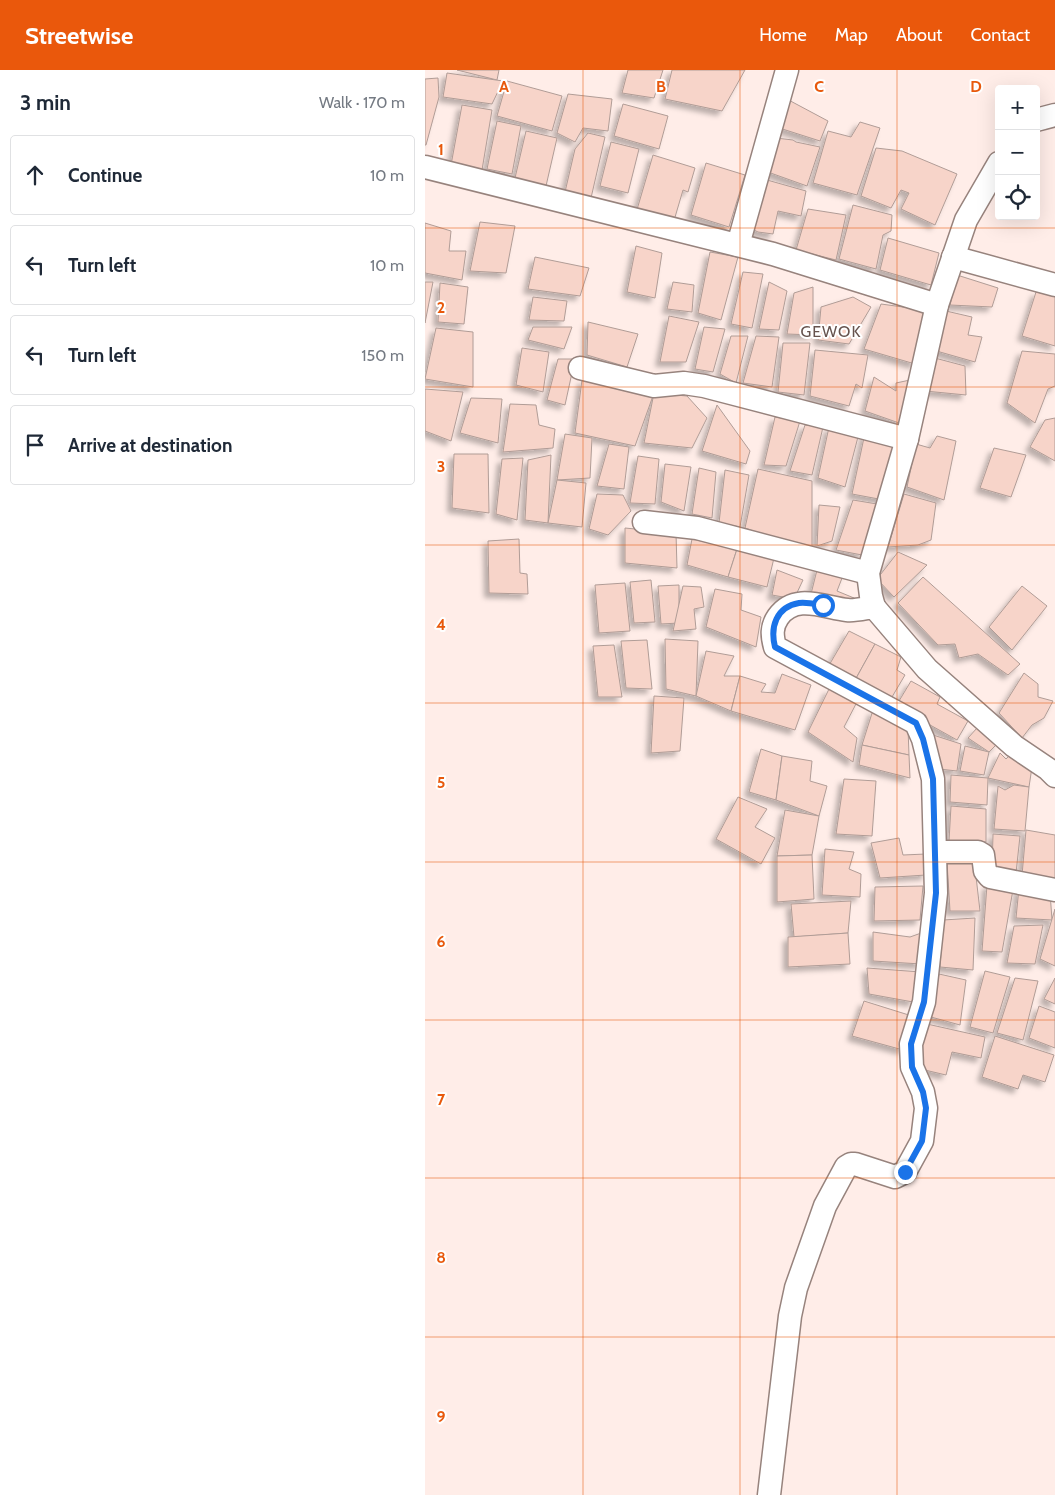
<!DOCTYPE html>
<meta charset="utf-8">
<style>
body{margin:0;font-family:Cabin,sans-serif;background:#f2f2f3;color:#1f2937}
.controls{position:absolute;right:15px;top:15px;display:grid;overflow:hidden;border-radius:5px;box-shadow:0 5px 20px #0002}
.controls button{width:45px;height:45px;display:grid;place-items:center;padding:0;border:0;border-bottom:1px solid #e0e1e3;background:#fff;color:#1f2937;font:25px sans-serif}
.stop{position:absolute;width:15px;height:15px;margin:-11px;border:4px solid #1a73e8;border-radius:50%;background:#fff}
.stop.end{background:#1a73e8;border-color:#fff;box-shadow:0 1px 5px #0008}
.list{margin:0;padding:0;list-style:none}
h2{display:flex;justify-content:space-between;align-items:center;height:65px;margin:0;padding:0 20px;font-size:21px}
h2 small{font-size:16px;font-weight:400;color:#747a83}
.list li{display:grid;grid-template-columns:32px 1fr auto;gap:15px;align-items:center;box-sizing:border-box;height:80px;margin:0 10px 10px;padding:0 10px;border:1px solid #e0e1e3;border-radius:5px}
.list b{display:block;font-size:19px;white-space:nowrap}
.list em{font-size:16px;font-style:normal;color:#747a83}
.icon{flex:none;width:28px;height:28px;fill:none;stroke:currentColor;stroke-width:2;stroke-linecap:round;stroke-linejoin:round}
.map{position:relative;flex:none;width:630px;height:1425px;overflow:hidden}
header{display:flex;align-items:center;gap:30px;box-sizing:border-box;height:70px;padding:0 25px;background:#ea580c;color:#fff}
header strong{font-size:24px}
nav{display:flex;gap:28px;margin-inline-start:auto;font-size:18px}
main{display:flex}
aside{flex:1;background:#fff}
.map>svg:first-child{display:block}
</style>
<header>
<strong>Streetwise</strong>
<nav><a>Home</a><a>Map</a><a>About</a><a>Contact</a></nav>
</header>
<main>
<aside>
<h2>3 min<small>Walk · 170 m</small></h2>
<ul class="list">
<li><svg class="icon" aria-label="ahead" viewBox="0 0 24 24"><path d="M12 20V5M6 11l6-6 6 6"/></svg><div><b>Continue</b></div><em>10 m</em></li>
<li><svg class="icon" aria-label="left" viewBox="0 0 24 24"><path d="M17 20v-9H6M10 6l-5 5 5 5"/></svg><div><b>Turn left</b></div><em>10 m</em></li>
<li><svg class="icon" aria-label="left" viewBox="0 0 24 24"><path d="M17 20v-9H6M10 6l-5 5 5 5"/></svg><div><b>Turn left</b></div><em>150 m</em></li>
<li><svg class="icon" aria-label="arrive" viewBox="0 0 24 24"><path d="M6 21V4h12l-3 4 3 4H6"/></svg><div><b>Arrive at destination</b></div></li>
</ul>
</aside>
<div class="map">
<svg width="630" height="1425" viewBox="0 0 630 1425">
<defs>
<filter id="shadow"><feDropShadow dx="-4.5" dy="4.5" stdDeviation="2.5" flood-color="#0004"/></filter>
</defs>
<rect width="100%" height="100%" fill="#ffede8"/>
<g fill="#f7d4c9" stroke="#b09c96" filter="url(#shadow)">
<path d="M32 0H74L72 10Z"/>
<path d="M203 0H238L229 28 197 23Z"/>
<path d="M247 0H320L297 41 240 29Z"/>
<path d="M22 3 78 11 67 34 18 27Z"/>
<path d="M13 8 14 27 1 75H0V9Z"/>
<path d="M82 11 137 26 127 61 72 46Z"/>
<path d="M143 24 187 29 183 61 158 58 150 72 132 63Z"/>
<path d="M358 27 403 51 395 71 348 56Z"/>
<path d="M198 34 243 46 234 79 189 66Z"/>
<path d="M37 35 67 40 57 100 26 95Z"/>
<path d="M72 51 96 56 87 104 62 99Z"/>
<path d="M435 52 455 58 432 125 388 113 403 61 426 67Z"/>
<path d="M101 61 132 68 121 116 90 108Z"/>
<path d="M163 63 180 67 166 128 140 122 150 79Z"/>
<path d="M351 68 368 70 371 72 395 77 382 116 340 101Z"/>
<path d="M186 72 214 79 203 123 175 116Z"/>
<path d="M451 78 477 81 532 104 510 155 476 139 484 123 476 120 466 138 436 126Z"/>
<path d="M228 85 270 98 263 122 258 120 248 154 211 143Z"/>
<path d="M281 93 320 105 304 157 266 145Z"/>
<path d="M335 108 381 121 376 146 353 141 348 164 333 162 323 157Z"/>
<path d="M428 135 467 145 466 161 458 165 451 199 414 189Z"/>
<path d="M383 139 421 145 411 190 371 180Z"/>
<path d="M55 152 90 156 81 203 45 201Z"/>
<path d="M0 153 26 161 24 181H41L37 210 0 203Z"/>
<path d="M463 168 514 183 506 215 455 200Z"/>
<path d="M211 176 237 183 230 228 202 222Z"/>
<path d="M285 182 313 187 296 250 273 243Z"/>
<path d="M110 187 164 198 155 226 103 219Z"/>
<path d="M318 202 338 204 327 258 306 254Z"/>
<path d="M532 205 573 218 567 237 525 235Z"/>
<path d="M0 212H8L0 253Z"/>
<path d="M248 212 269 215 267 242 242 239Z"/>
<path d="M344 212 362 221 354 260 334 259Z"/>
<path d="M15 213 43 217 39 254 13 252Z"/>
<path d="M388 217V265L362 264 369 223Z"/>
<path d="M611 222 630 226V276L597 266Z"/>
<path d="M108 227 142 231 139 251 104 250Z"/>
<path d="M428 227 446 237 424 274 393 270 396 237Z"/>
<path d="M456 234 500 240 490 294 439 279Z"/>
<path d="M521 241 547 247 543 265 557 267 550 292 508 280Z"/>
<path d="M244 246 274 252 261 292H235Z"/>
<path d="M163 252 213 264 202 297 162 285Z"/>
<path d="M108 257H147L139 279 103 270Z"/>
<path d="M279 257 300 259 288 302 270 299Z"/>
<path d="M11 258 48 262V317L0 309Z"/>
<path d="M306 266H323L311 313 295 304Z"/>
<path d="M331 266 354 267 347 317 318 313Z"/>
<path d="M358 273H385L379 325 353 322Z"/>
<path d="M97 278 124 282 118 322 91 315Z"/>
<path d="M390 280 443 285 437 318 431 314 424 336 385 326Z"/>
<path d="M597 281 630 284V316L623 319 610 353 582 333Z"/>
<path d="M506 287 540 296 541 325 500 321Z"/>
<path d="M133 289H150L140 335 122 330Z"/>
<path d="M449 307 471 321V313L485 310 477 354 440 341Z"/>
<path d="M157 310 229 323 210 376 150 363Z"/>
<path d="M0 319 38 322 26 371 0 361Z"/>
<path d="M229 323 262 326 282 348 267 378 219 373Z"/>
<path d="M46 328 77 329 73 373 35 363Z"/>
<path d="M85 334 111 335 114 355 130 359 128 378 78 382Z"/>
<path d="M292 335 325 381 321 394 277 381Z"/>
<path d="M350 347 375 351 361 396 339 395Z"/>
<path d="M630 348V391L605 377 620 350Z"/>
<path d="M380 355 398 357 387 405 365 401Z"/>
<path d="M404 357 434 363 420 417 393 408Z"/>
<path d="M440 363 472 371 459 430 427 424Z"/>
<path d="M140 364 167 368 165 408 132 410Z"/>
<path d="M512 366 531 371 519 430 482 417 491 374 505 378Z"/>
<path d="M184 374 204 377 199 419 172 416Z"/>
<path d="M569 378 601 385 586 427 555 418Z"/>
<path d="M29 384H63L64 443 27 438Z"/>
<path d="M126 385 123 453 100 450 103 390Z"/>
<path d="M213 386 234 389 230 434 205 433Z"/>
<path d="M98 388 92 450 71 444 77 389Z"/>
<path d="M240 394 266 397 259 441 236 432Z"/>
<path d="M274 398 291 402 287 448 267 444Z"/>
<path d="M333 399 387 411V482L320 458Z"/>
<path d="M300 400 324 405 315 457 294 453Z"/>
<path d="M132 410 161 413 157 457 123 453Z"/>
<path d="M172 424 198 425 206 441 183 465 164 459Z"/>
<path d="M479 424 511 433 506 470 493 475 463 477Z"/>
<path d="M428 430 458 435 437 485 411 480Z"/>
<path d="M394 435 415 437 407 471 392 476Z"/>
<path d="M200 458 251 463 252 498 200 493Z"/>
<path d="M94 469 95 503 102 504 103 524 64 523 63 471Z"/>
<path d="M267 469 312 479 303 507 262 495Z"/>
<path d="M312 479 349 488 342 517 303 507Z"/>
<path d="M473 482 502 495 469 527 452 509Z"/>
<path d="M393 496 419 503 412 521 429 528 423 540 385 528Z"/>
<path d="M352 500 378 510 369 529 347 525Z"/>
<path d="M498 507 595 594 583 605 553 584 534 588 530 574 513 575 473 533Z"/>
<path d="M226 510 230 552 209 553 205 512Z"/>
<path d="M200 513 205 561 174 563 170 515Z"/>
<path d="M254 515V553L236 554 233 516Z"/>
<path d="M258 516 276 517 279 537 269 539 271 559 248 561Z"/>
<path d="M597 516 622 536 587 580 564 557Z"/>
<path d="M290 519 317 524 316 540 336 547 331 577 281 557Z"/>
<path d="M424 561 450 574 429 612 403 597Z"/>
<path d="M240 569 273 571 271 626 241 619Z"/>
<path d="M222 570 227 619 201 618 196 571Z"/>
<path d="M450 574 476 587 472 600 480 605 464 632 429 612Z"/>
<path d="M189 575 197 627H173L168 576Z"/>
<path d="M281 581 309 586 299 606H315L306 641 271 626Z"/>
<path d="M599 603 613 614V627L628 631 619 648 607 655 597 668 574 643Z"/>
<path d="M357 604 386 615 370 660 306 641 315 606 341 614 336 622 350 623Z"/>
<path d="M486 611 515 627 512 634 543 651 532 670 471 636Z"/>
<path d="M404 619 432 632 419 657 432 668 428 692 383 662Z"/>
<path d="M229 626 259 628 255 681 226 683Z"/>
<path d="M448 640 483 658 484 685 437 675Z"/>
<path d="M552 658 573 673 564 682 543 668Z"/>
<path d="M505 664 536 674 532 701 505 698Z"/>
<path d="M437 675 484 685 485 708 434 695Z"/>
<path d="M540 676 564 682 559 705 535 701Z"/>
<path d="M336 679 357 686 351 730 324 722Z"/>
<path d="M575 683 581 689 585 685 607 697 604 717 563 708Z"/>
<path d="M357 686 387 691 385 711 402 716 394 746 351 730Z"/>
<path d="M526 705 563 708 562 735 525 732Z"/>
<path d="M419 709 451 711 447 766 411 764Z"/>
<path d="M589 715 604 717 600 761 569 759 573 716 580 720Z"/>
<path d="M313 727 342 739 330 757 350 768 336 794 291 769Z"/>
<path d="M526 736 561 739V772L524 771Z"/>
<path d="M360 740 394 746 387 785 352 786Z"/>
<path d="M601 760 630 765V811L597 805Z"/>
<path d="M568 764 595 766 591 803 567 800Z"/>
<path d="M474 768 478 785 501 784V805L455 808 446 773Z"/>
<path d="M400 779 429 782 424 799 436 804 435 827 397 825Z"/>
<path d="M387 785 389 829 352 832V786Z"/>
<path d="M549 789 555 841H525L522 792Z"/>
<path d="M589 814 577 882 557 881 562 815Z"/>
<path d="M498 816 495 850 449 851 450 817Z"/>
<path d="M594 818 625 822 627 850 591 848Z"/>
<path d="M426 831 423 863 369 867 366 834Z"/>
<path d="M630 839V896L615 889Z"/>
<path d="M550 848 548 900 515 897 518 850Z"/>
<path d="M618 855 610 894 582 893 589 856Z"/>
<path d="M448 862 485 867 499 862 496 894 448 891Z"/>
<path d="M423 863 425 894 363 897V867Z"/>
<path d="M442 898 496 902 488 932 444 924Z"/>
<path d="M560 901 585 907 568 963 545 957Z"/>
<path d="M514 904 541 910 535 955 506 947Z"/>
<path d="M590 908 613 911 598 970 572 963Z"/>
<path d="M630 908V934L619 929Z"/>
<path d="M439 931 487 946 478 980 427 966Z"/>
<path d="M614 936 630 942V978L604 968Z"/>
<path d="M502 954 560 967 556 988 527 982 521 1005 487 997Z"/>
<path d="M570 966 629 985 620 1012 598 1005 593 1019 557 1007Z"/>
</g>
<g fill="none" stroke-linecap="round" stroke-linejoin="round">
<defs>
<g id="street">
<path d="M611 50 630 45"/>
<path d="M0 97 348 184 512 235"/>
<path d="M313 175 362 0"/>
<path d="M528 187 630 215"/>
<path d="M155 298 229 316 259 313 279 316 482 369"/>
<path d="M219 452 272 458 443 503"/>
<path d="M449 537 446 526 443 503 482 369 512 235 541 150 574 93"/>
<path d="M511 782H553L558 785 560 801 565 807 630 820"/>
<path d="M344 1425 365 1246 371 1218 400 1136 421 1097 426 1094H430L470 1107 480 1102 497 1071 501 1038 498 1022 487 997 486 974 499 932 511 823 508 709 498 669 491 653 350 577C347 566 346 557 353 547 370 523 398 537 422 540 430 541 441 538 449 537L502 599 589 676 623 699 630 706"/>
</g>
</defs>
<use href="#street" stroke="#97837d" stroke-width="25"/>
<use href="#street" stroke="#fff" stroke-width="22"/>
</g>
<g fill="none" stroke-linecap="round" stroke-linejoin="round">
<path stroke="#1a73e8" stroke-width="6" d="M398 535C391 534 381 532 374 533 351 537 345 557 350 577L491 653 498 669 508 709 511 823 499 932 486 974 487 997 498 1022 501 1038 497 1071 480 1102"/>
</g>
<path fill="none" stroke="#e8590c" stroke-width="1" stroke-opacity="0.55" d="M158 0V1425M315 0V1425M472 0V1425M0 158H630M0 317H630M0 475H630M0 633H630M0 792H630M0 950H630M0 1108H630M0 1267H630"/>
<g text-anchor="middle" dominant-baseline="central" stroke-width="4" stroke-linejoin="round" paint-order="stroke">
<g font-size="16" letter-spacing="1" fill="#66534e" stroke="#fff">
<text x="406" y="261">GEWOK</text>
</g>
</g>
<g font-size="16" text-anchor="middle" font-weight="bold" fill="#e8590c" stroke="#fff" stroke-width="4" stroke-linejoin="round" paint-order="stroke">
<text x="79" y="22">A</text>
<text x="236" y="22">B</text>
<text x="394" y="22">C</text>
<text x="551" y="22">D</text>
<text x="16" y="85">1</text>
<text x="16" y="243">2</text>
<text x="16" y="402">3</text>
<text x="16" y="560">4</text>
<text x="16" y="718">5</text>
<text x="16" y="877">6</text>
<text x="16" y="1035">7</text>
<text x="16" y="1193">8</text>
<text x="16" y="1352">9</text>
</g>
</svg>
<div class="controls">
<button>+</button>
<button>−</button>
<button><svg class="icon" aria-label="locate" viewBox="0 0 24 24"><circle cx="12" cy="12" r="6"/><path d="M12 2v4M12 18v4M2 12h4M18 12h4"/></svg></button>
</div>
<div class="stop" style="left:398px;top:535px"></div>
<div class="stop end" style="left:480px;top:1102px"></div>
</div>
</main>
